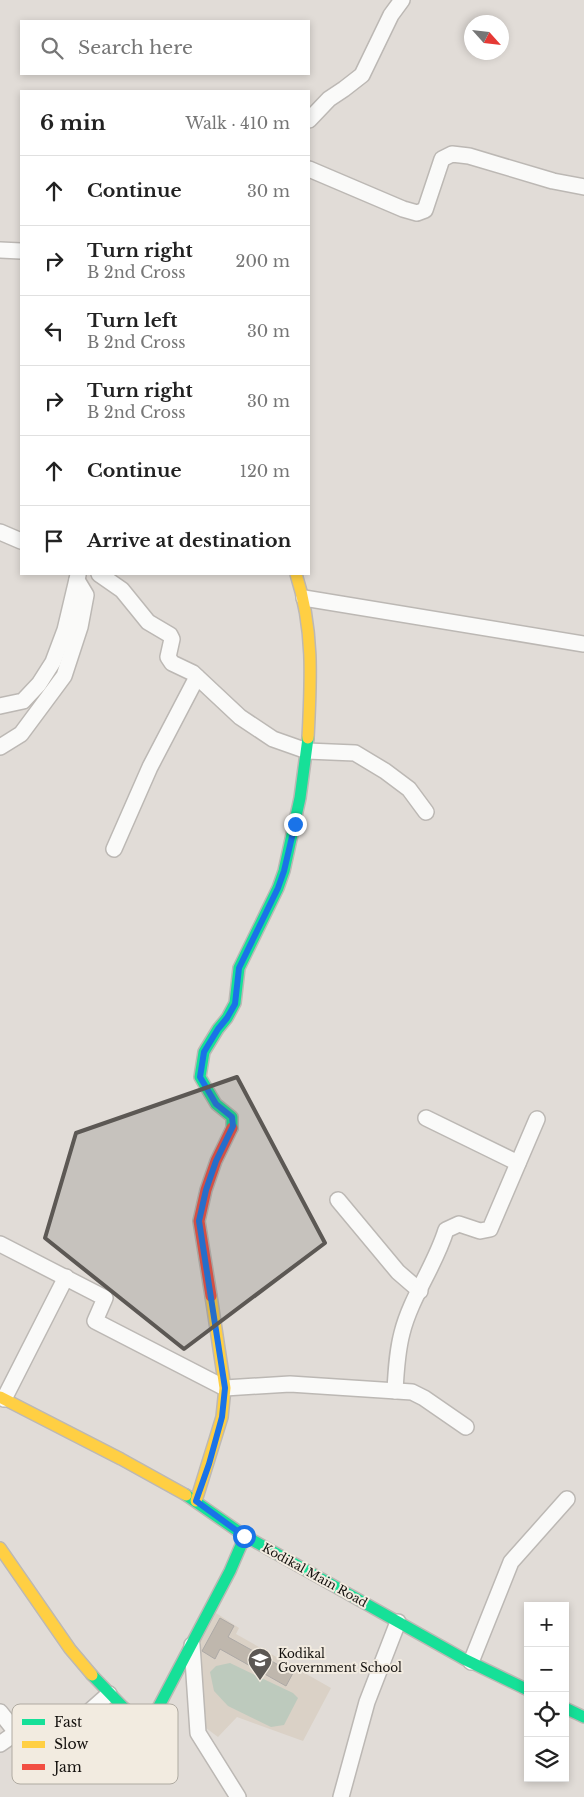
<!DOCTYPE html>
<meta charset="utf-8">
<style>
body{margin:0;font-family:"Libre Baskerville",serif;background:#f6f6f6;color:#222}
.controls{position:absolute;right:15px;bottom:15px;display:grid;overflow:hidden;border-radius:0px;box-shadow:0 2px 8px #0003}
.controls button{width:45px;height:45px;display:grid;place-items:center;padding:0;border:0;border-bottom:1px solid #e0e0e0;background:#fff;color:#222;font:25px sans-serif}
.compass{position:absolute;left:464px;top:15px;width:45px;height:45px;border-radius:50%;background:#fff;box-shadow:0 2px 8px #0003;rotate:117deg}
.stop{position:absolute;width:15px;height:15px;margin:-11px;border:4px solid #1a73e8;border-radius:50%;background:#fff}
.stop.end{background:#1a73e8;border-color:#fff;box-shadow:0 1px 5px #0008}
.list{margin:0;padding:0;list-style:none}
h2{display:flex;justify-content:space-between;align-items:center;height:65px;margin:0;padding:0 20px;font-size:21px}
h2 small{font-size:16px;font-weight:400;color:#767676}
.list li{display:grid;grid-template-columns:32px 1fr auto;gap:15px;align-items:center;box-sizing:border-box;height:70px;padding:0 20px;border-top:1px solid #e0e0e0}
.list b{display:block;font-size:19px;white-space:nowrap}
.list p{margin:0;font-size:16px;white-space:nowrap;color:#767676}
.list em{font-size:16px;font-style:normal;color:#767676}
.icon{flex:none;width:28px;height:28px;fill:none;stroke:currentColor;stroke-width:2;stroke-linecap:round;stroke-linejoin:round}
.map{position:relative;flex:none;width:584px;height:1797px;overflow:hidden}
.search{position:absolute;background:#fff;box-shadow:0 2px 8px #0003;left:20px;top:20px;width:290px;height:55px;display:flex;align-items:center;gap:12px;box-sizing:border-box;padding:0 18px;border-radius:0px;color:#767676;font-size:19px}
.panel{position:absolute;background:#fff;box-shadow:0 2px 8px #0003;left:20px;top:90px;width:290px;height:485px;border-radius:0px}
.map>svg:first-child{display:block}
</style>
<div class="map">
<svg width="584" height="1797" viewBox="0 0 584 1797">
<rect width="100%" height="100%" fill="#e1dcd7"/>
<path fill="#dad1c6" d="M216 1613 239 1628 236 1634 331 1688 303 1741 237 1717 218 1737 202 1725 199 1645Z"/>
<path fill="#bdcabd" d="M230 1663 293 1693 298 1698 284 1725 271 1727 228 1706 214 1691 210 1672 216 1666Z"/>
<path fill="#bfb7ad" stroke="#ada9a6" d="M220 1618 234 1626 228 1637 293 1673 286 1686 220 1649 215 1659 202 1651Z"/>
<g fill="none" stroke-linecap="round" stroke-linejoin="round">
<defs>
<g id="street">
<path d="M309 120 329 99 344 89 362 75 391 15 402 0"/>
<path d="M309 169 403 209 417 213 425 210 442 159 452 154 469 156 553 181 584 187"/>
<path d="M0 250 21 251"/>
<path d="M0 532 21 541"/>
<path d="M99 574 122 590 148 622 170 635 172 639 168 657 172 663 193 673 240 717 273 739 307 751 355 753 385 771 409 789 426 812"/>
<path d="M304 598 584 644"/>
<path d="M0 706 23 701 39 684 53 662 65 630 78 575"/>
<path d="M0 747 21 734 64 676 80 627 86 595 77 580"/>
<path d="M114 849 150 767 197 677"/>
<path d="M426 1118 518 1163"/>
<path d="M338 1200 398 1272 420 1291"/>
<path d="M0 1244 105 1298 95 1321 225 1388 290 1384 412 1392 424 1398 466 1427"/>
<path d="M395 1391C396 1371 397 1352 402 1333 411 1297 435 1266 446 1230L459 1224 480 1231 490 1229 537 1119"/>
<path d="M4 1399 66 1277"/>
<path d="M192 1645 198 1733 238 1797"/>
<path d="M471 1662 511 1562 567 1499"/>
<path d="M0 1712 16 1732"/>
<path d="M0 1744 43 1714C53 1718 57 1727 66 1729L74 1725 109 1694"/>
<path d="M341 1797 367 1702 398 1622"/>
</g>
<g id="fast">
<path d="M232 1128V1117L216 1104 200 1077 204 1052 218 1029 227 1018 235 1003 239 968 278 888 284 871 300 798 308 738"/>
<path d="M186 1495 245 1536 464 1659 528 1690"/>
<path d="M92 1675 123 1707 148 1727 230 1571 245 1536"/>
<path d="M565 1708 584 1717"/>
</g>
<g id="slow">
<path d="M296 574C314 629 311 681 308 738"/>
<path d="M0 1397 121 1459 186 1495"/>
<path d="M196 1501 222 1417 225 1388 211 1296"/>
<path d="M0 1548 70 1649 92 1675"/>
</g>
<path id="jam" d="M211 1296 199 1221 206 1190 216 1161 232 1128"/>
</defs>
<use href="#street" stroke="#bcb8b4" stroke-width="18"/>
<use href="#fast" stroke="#bcb8b4" stroke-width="14"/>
<use href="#slow" stroke="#bcb8b4" stroke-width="14"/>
<use href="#jam" stroke="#bcb8b4" stroke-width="14"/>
<use href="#street" stroke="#fafaf9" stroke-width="15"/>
<use href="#fast" stroke="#16e098" stroke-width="11"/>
<use href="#slow" stroke="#ffcf43" stroke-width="11"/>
<use href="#jam" stroke="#f24e42" stroke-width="11"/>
</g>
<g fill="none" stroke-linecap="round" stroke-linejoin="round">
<path stroke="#1a73e8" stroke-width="6" d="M244 1536 196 1501 209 1464 222 1417 225 1388 199 1221 206 1190 216 1161 233 1126 232 1117 216 1104 200 1077 204 1052 218 1029 227 1018 235 1004 239 968 278 888 284 871 295 824"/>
</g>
<path fill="#5c5854" fill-opacity="0.2" stroke="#5c5854" stroke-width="4" stroke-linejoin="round" d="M237 1077 325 1243 184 1349 45 1238 76 1133Z"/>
<defs>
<symbol id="school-pin" viewBox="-11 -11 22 30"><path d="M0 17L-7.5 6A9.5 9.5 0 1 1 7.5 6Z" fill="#5c5854" stroke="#f2ebe0"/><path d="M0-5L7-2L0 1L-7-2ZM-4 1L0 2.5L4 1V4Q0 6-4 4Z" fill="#fff"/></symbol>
</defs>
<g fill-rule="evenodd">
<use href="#school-pin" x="246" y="1646" width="28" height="38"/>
</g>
<g text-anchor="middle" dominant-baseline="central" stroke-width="4" stroke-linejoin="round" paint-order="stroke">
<g font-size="12" fill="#14110e" stroke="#f2ebe0">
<text transform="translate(315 1575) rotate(29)">Kodikal Main Road</text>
</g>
<g font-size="12" fill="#14110e" stroke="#f2ebe0" text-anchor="start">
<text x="278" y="1653">Kodikal<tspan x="278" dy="14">Government School</tspan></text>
</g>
</g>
<rect x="12" y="1704" width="166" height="80" rx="8" fill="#f2ebe0" stroke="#afaaa1" stroke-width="1"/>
<rect x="22" y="1719" width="23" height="6" fill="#16e098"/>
<rect x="22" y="1741" width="23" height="7" fill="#ffcf43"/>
<rect x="22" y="1764" width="23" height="6" fill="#f24e42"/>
<g font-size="14" fill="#14110e">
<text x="54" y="1727">Fast</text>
<text x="54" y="1749">Slow</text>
<text x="54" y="1772">Jam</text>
</g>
</svg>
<div class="controls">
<button>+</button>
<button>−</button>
<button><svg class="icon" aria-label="locate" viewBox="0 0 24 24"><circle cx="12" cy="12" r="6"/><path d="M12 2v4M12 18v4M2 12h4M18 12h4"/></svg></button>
<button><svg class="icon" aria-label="layers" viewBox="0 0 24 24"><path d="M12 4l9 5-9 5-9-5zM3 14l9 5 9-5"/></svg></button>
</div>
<svg class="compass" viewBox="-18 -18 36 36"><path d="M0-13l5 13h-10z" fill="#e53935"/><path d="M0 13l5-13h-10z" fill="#767676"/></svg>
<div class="stop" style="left:244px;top:1536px"></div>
<div class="stop end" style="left:295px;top:824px"></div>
<div class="search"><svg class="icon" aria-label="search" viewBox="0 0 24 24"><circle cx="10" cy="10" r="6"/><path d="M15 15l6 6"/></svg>Search here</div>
<section class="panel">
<h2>6 min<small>Walk · 410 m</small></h2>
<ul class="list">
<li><svg class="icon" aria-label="ahead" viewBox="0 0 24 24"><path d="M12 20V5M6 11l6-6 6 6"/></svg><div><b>Continue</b></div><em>30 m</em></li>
<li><svg class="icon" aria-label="right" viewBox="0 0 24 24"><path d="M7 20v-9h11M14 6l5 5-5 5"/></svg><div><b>Turn right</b><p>B 2nd Cross</p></div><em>200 m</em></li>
<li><svg class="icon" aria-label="left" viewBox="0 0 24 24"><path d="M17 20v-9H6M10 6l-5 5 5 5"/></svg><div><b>Turn left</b><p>B 2nd Cross</p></div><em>30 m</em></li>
<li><svg class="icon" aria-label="right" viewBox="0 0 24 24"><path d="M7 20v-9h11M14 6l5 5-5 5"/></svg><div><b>Turn right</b><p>B 2nd Cross</p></div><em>30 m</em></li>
<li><svg class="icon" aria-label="ahead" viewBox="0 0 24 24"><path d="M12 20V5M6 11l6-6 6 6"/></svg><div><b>Continue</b></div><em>120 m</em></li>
<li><svg class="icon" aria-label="arrive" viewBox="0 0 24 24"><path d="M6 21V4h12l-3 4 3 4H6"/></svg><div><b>Arrive at destination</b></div></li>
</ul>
</section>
</div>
